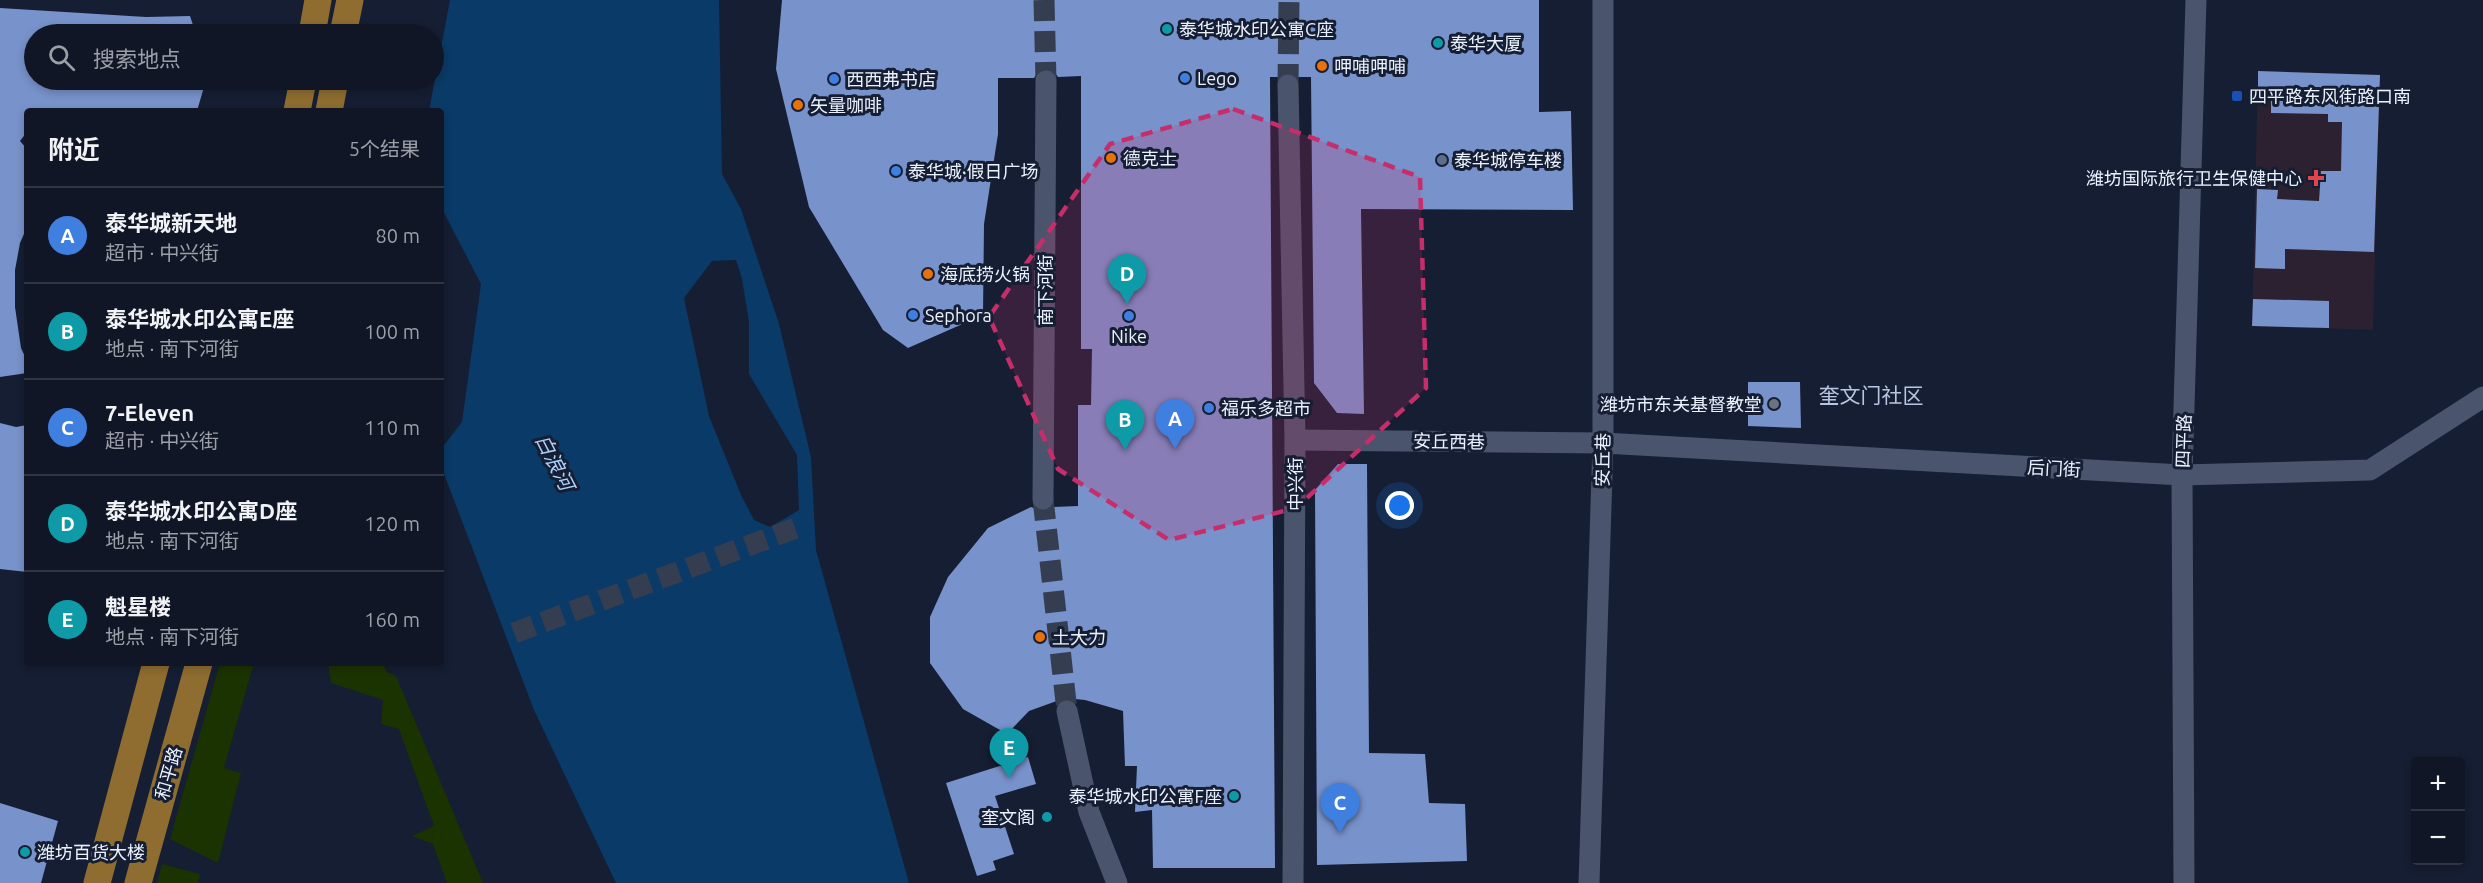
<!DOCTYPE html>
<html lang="zh">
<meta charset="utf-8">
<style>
body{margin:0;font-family:Ubuntu,"Noto Sans SC",sans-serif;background:#1e2332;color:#f1f3f6}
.controls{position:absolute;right:18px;bottom:18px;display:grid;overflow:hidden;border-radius:6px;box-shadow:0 3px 9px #0003}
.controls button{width:54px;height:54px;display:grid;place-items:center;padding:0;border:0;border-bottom:2px solid #303543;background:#101626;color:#f1f3f6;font:30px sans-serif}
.you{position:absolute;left:1400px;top:506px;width:21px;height:21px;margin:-15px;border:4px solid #fff;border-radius:50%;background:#1a73e8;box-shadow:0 0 0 9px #1a73e833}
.badge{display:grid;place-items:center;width:39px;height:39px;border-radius:50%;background:#b45309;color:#fff;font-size:20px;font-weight:700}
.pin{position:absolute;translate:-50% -50px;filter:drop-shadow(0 2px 3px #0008)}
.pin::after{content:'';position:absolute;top:32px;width:21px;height:18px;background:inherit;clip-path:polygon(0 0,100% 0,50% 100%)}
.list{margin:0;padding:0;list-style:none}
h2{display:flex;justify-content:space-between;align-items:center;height:78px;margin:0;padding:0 24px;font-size:26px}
h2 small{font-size:20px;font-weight:400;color:#9c9fa7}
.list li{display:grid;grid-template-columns:39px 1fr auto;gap:18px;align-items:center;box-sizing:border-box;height:96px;padding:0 24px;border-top:2px solid #303543}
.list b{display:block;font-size:22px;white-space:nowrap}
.list p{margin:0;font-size:20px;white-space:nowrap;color:#9c9fa7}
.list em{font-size:20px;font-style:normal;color:#9c9fa7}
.icon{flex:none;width:33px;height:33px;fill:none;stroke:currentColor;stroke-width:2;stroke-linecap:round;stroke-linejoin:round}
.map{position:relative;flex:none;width:2483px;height:883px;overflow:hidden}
.search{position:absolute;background:#101626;box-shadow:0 3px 9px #0003;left:24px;top:24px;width:420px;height:66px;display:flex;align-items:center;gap:15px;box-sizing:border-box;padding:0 21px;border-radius:33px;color:#9c9fa7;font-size:22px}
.panel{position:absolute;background:#101626;box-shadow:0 3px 9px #0003;left:24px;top:108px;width:420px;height:558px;border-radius:6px}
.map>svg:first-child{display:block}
</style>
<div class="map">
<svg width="2483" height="883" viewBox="0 0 2483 883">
<rect width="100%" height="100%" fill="#151e32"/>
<path fill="#2b2130" d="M2258 71 2380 75 2373 330 2252 326Z"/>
<g fill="#1b3300">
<path d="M220 663H254L224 768 241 773 218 863 170 839Z"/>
<path d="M328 663H382L387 672 396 676 483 883H447L433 844 412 836 434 826 399 729 381 724 383 700 331 683Z"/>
<path d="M162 864 200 874 198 883H157Z"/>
</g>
<path fill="#0a3a67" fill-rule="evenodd" d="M450 0H719L722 174 741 209 779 324 811 457 816 550 909 883H616L534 710 441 466V449L462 422 481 284 441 207V111H429ZM736 260 742 279 749 322V374L797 455 799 510 770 527 754 520 741 495 709 416 684 298 712 261Z"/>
<g fill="#7892cb">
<path d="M782 0H1539V112L1571 111 1573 210 1361 209 1364 414 1337 413 1314 383 1311 77H1298L1288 72 1278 77H1270L1275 868H1153L1152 810 1135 812 1137 766H1125L1123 711 1085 700 1065 698 1029 711 1007 734 963 709 930 663V617L948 577 988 528 1031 507 1043 512 1053 507 1078 506V405H1091L1092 349H1081V76L1058 77 1053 70 1046 68 1039 70 1034 78H998V134L984 224 983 315 908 348 883 330 809 207 776 69Z"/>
<path d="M0 8 146 17 190 16 196 34H34V80H206L197 111H27V132L20 141 27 149V227L20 243 15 270V307L21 348 27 361V373L0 377Z"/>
<path d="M2258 71 2380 75 2374 252 2285 249V269L2255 268 2257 189 2278 190 2277 199 2319 201 2321 171H2341L2342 122H2328V114L2271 113V89L2258 88Z"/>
<path d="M2253 299 2329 301V328L2252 326Z"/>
<path d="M1748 382H1800L1801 428 1748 426Z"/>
<path d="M0 423 16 427 27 425V572L0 569Z"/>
<path d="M1338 464H1367L1369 753 1425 754 1429 803 1465 804 1467 861 1317 865 1315 490Z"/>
<path d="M1028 757 1036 784 995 796 1014 854 993 861 996 870 977 876 946 783Z"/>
<path d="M0 803 58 821 41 883H0Z"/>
</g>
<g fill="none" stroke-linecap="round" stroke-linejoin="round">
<g stroke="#353e51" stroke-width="21" stroke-dasharray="21 10" stroke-linecap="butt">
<path d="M1044 0 1046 81"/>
<path d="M1288 85 1289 0"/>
<path d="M1043 499 1067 711"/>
<path d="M514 633 804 525"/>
</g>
<g stroke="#4a546c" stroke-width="21">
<path d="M1288 85 1295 440 1293 883"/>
<path d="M1295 440 1603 443 2182 475 2370 470 2483 397"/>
<path d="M1043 499 1046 81"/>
<path d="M1067 711 1089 812 1117 883"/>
<path d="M1589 883 1603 443V0"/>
<path d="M2184 883 2182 475 2196 0"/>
</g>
<g stroke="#8f6d30" stroke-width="27">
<path d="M312 34 318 0"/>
<path d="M343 34 350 0"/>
<path d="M297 111 303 80"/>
<path d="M329 111 335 80"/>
<path d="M97 883 156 663"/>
<path d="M138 883 199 663"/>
</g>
</g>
<path fill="#c62e6b" fill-opacity="0.2" stroke="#c62e6b" stroke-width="4.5" stroke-dasharray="12 8" stroke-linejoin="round" d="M1233 109 1420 177 1426 388 1296 508 1169 540 1058 469 989 317 1110 144Z"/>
<g fill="#0f9aa8" stroke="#151e32" stroke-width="2">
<circle cx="1167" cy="29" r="6"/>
<circle cx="1438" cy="43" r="6"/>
<circle cx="1234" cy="796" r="6"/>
<circle cx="1047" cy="817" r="6"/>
<circle cx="25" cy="852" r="6"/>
</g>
<g fill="#e8710a" stroke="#151e32" stroke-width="2">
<circle cx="1322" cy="66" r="6"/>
<circle cx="798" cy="105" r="6"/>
<circle cx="1111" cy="158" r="6"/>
<circle cx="928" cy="274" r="6"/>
<circle cx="1040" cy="637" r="6"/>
</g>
<g fill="#3f7fe0" stroke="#151e32" stroke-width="2">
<circle cx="1185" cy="78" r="6"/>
<circle cx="834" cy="79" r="6"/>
<circle cx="896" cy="171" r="6"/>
<circle cx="913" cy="315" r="6"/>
<circle cx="1129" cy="316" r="6"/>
<circle cx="1209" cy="408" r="6"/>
</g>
<rect fill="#1a4fb4" stroke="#151e32" stroke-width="2" x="2231" y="90" width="12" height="12" rx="3"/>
<circle fill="#5c6f8a" stroke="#151e32" stroke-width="2" cx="1442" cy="160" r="6"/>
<path fill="#e0444e" stroke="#151e32" stroke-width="2" d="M2313 169h6v6h6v6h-6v6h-6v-6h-6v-6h6z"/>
<circle fill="#6b7280" stroke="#151e32" stroke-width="2" cx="1774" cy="404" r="6"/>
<g text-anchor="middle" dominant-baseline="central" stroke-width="6" stroke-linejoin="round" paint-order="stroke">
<g font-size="18" fill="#eaf1ff" stroke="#151e32" text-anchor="start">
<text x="1179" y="29">泰华城水印公寓C座</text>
<text x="1450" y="43">泰华大厦</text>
<text x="1334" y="66">呷哺呷哺</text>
<text x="1197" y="78">Lego</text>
<text x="846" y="79">西西弗书店</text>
<text x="2249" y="96">四平路东风街路口南</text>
<text x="810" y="105">矢量咖啡</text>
<text x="1123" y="158">德克士</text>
<text x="1454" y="160">泰华城停车楼</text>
<text x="908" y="171">泰华城·假日广场</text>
<text x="2302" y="178" text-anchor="end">潍坊国际旅行卫生保健中心</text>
<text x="940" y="274">海底捞火锅</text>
<text x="925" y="315">Sephora</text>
<text x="1129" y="336" text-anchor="middle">Nike</text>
<text x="1762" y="404" text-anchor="end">潍坊市东关基督教堂</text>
<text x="1221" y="408">福乐多超市</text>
<text x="1052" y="637">土大力</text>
<text x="1222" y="796" text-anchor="end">泰华城水印公寓F座</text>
<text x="1035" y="817" text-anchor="end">奎文阁</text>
<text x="37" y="852">潍坊百货大楼</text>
</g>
<g font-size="18" fill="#eaf1ff" stroke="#151e32">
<text transform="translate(1045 290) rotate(-90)">南下河街</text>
<text transform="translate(1449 441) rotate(1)">安丘西巷</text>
<text transform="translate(2183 441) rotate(-88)">四平路</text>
<text transform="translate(1602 460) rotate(-89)">安丘巷</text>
<text transform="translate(2054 468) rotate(3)">后门街</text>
<text transform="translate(1295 484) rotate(-90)">中兴街</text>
<text transform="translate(168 773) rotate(-74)">和平路</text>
</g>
<g font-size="20" font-style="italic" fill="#aad1fb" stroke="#151e32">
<text transform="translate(555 462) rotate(63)">白浪河</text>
</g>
<g font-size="21" fill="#b8c5e0" stroke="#151e32">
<text x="1871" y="395">奎文门社区</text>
</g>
</g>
</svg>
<div class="controls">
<button>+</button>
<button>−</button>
</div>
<div class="you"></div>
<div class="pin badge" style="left:1175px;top:449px;background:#3f7fe0">A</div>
<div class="pin badge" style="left:1125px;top:450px;background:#0f9aa8">B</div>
<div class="pin badge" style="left:1340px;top:833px;background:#3f7fe0">C</div>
<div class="pin badge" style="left:1127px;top:304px;background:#0f9aa8">D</div>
<div class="pin badge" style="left:1009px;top:778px;background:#0f9aa8">E</div>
<div class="search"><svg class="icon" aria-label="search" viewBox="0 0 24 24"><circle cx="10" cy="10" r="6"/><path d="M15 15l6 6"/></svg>搜索地点</div>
<section class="panel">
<h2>附近<small>5个结果</small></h2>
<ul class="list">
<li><span class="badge" style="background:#3f7fe0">A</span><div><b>泰华城新天地</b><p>超市 · 中兴街</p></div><em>80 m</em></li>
<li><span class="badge" style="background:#0f9aa8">B</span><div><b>泰华城水印公寓E座</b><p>地点 · 南下河街</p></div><em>100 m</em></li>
<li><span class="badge" style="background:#3f7fe0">C</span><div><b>7-Eleven</b><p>超市 · 中兴街</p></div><em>110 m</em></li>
<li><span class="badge" style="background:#0f9aa8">D</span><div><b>泰华城水印公寓D座</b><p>地点 · 南下河街</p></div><em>120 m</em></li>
<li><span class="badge" style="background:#0f9aa8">E</span><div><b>魁星楼</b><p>地点 · 南下河街</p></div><em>160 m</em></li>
</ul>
</section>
</div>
